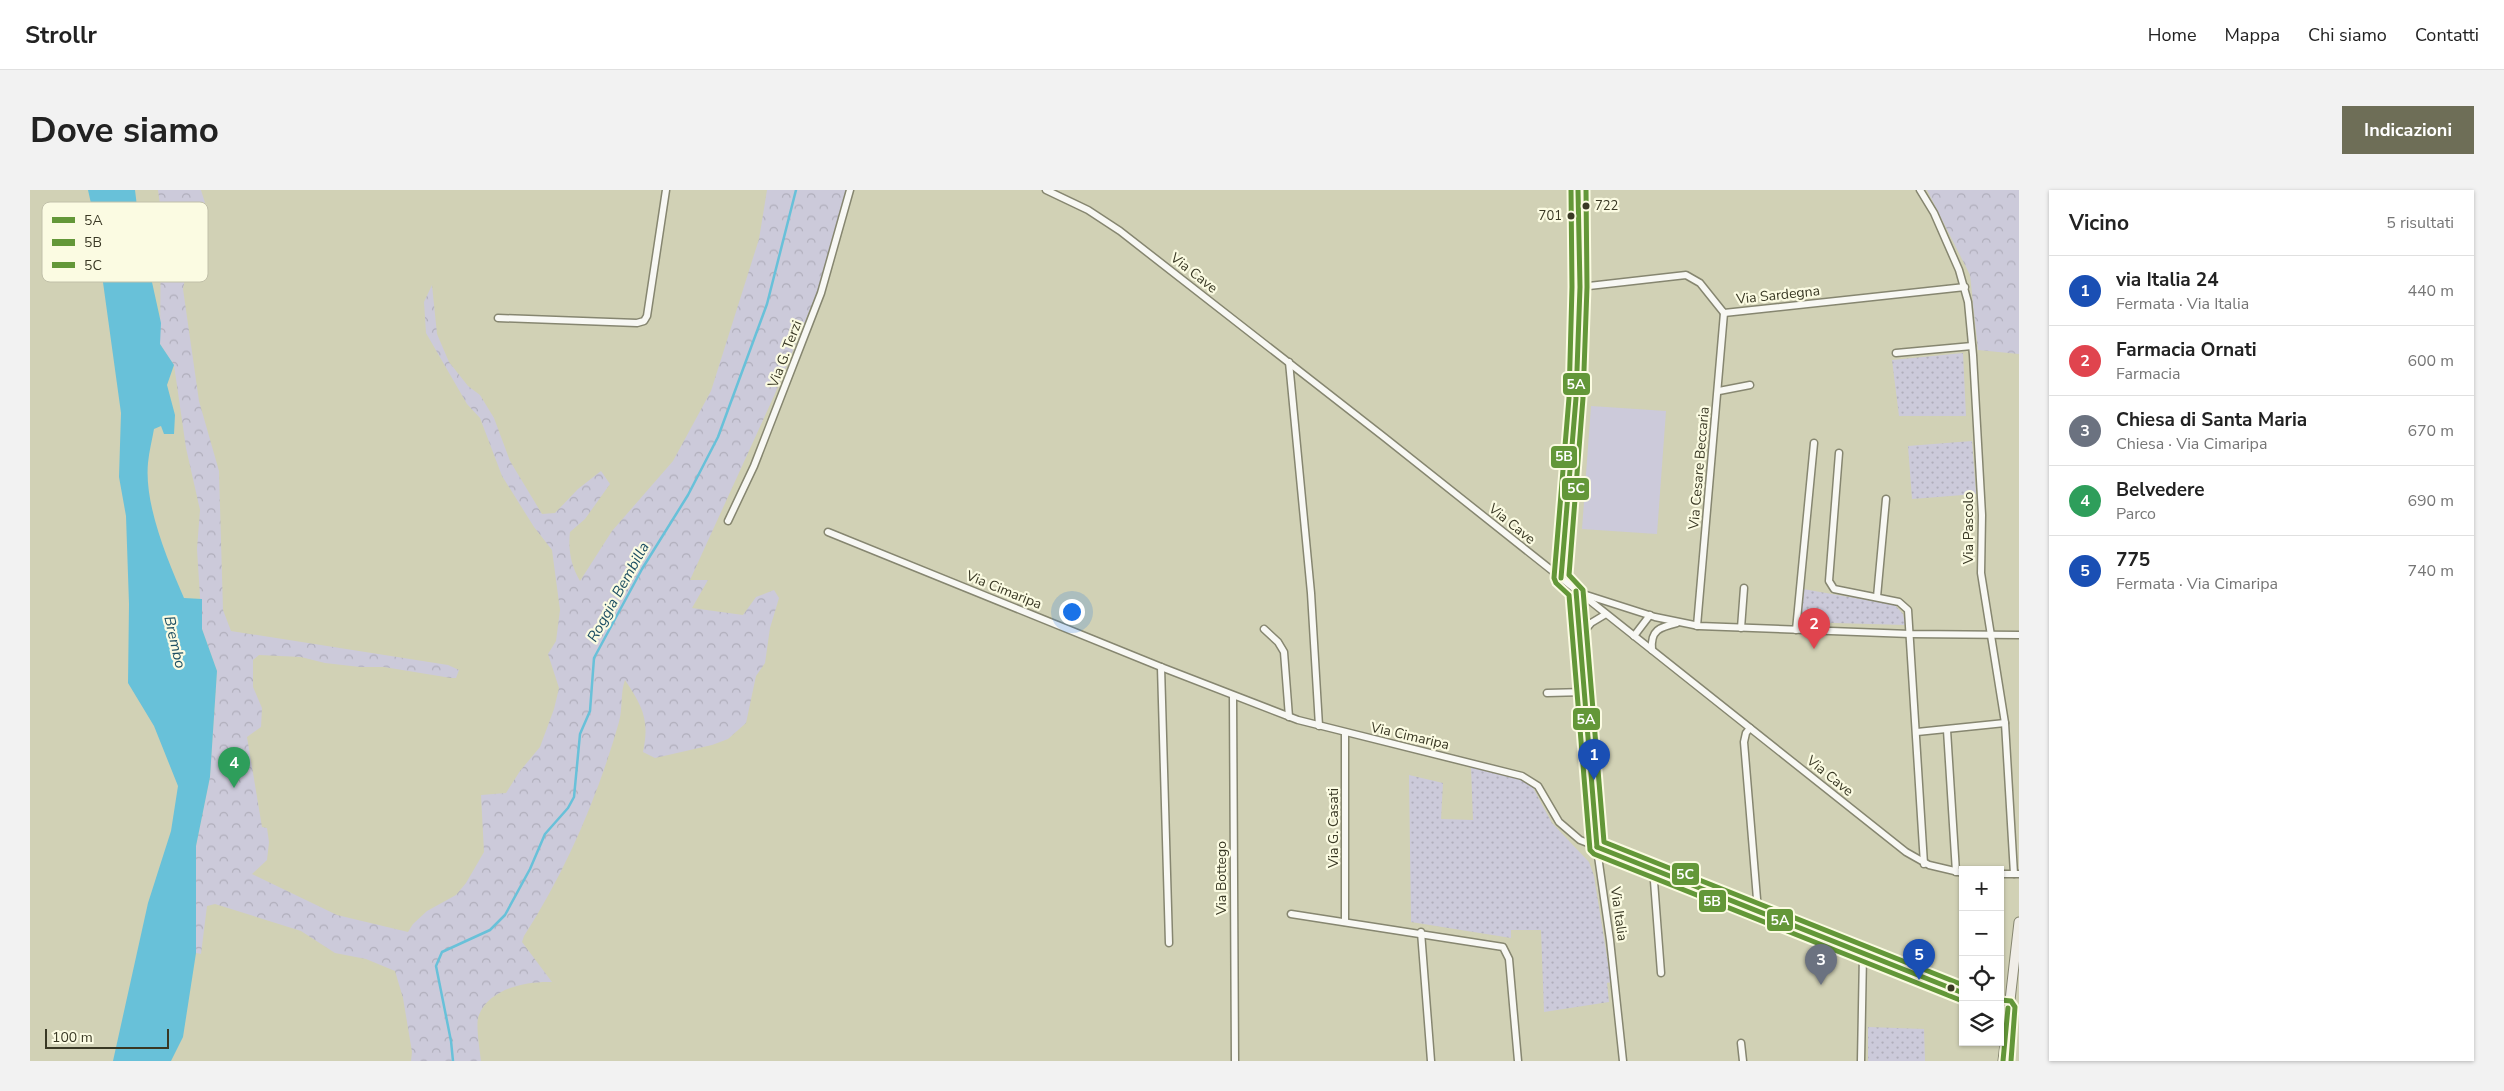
<!DOCTYPE html>
<html lang="it">
<meta charset="utf-8">
<style>
body{margin:0;font-family:"Nunito Sans",sans-serif;background:#f2f2f2;color:#222}
.controls{position:absolute;right:15px;bottom:15px;display:grid;overflow:hidden;border-radius:0px;box-shadow:0 1px 4px #0004}
.controls button{width:45px;height:45px;display:grid;place-items:center;padding:0;border:0;border-bottom:1px solid #e0e0e0;background:#fff;color:#222;font:25px sans-serif}
.scale{position:absolute;left:15px;bottom:12px;width:124px;box-sizing:border-box;padding-left:5px;border:2px solid #393824;border-top:0;font-size:14px;line-height:18px;white-space:nowrap;color:#393824;-webkit-text-stroke:4px #fbfbe2;paint-order:stroke}
.you{position:absolute;left:1041px;top:421px;width:18px;height:18px;margin:-12px;border:4px solid #fff;border-radius:50%;background:#1a73e8;box-shadow:0 0 0 8px #1a73e833}
.badge{display:grid;place-items:center;width:32px;height:32px;border-radius:50%;background:#6e6e57;color:#fff;font-size:16px;font-weight:700}
.pin{position:absolute;translate:-50% -41px;filter:drop-shadow(0 1px 2px #0008)}
.pin::after{content:'';position:absolute;top:26px;width:18px;height:15px;background:inherit;clip-path:polygon(0 0,100% 0,50% 100%)}
.list{margin:0;padding:0;list-style:none}
h2{display:flex;justify-content:space-between;align-items:center;height:65px;margin:0;padding:0 20px;font-size:21px}
h2 small{font-size:16px;font-weight:400;color:#767676}
.list li{display:grid;grid-template-columns:32px 1fr auto;gap:15px;align-items:center;box-sizing:border-box;height:70px;padding:0 20px;border-top:1px solid #e0e0e0}
.list b{display:block;font-size:19px;white-space:nowrap}
.list p{margin:0;font-size:16px;white-space:nowrap;color:#767676}
.list em{font-size:16px;font-style:normal;color:#767676}
.icon{flex:none;width:28px;height:28px;fill:none;stroke:currentColor;stroke-width:2;stroke-linecap:round;stroke-linejoin:round}
.map{position:relative;flex:none;width:1989px;height:871px;overflow:hidden;border-radius:0px}
header{display:flex;align-items:center;gap:30px;box-sizing:border-box;height:70px;padding:0 25px;background:#fff;border-bottom:1px solid #e0e0e0}
header strong{font-size:24px}
nav{display:flex;gap:28px;margin-inline-start:auto;font-size:18px}
.intro{display:flex;align-items:center;justify-content:space-between;box-sizing:border-box;height:120px;padding:0 30px}
h1{margin:0;font-size:35px}
.button{padding:12px 22px;border-radius:0px;background:#6e6e57;color:#fff;font-size:18px;font-weight:700}
main{display:flex;gap:30px;padding:0 30px}
aside{flex:1;background:#fff;border-radius:0px;box-shadow:0 1px 4px #0004}
.map>svg:first-child{display:block}
</style>
<header>
<strong>Strollr</strong>
<nav><a>Home</a><a>Mappa</a><a>Chi siamo</a><a>Contatti</a></nav>
</header>
<div class="intro"><h1>Dove siamo</h1><a class="button">Indicazioni</a></div>
<main>
<div class="map">
<svg width="1989" height="871" viewBox="0 0 1989 871">
<defs>
<pattern id="grass-dots" width="8" height="8" patternUnits="userSpaceOnUse" patternTransform="scale(1.25)"><rect width="8" height="8" fill="#cccada"/><path d="M2 2h.1M6 6h.1" fill="none" stroke="#b0aebb" stroke-width="1.8" stroke-linecap="round"/></pattern>
<pattern id="forest-crowns" width="20" height="18" patternUnits="userSpaceOnUse" patternTransform="scale(1.25)"><rect width="20" height="18" fill="#cccada"/><path d="M2 6a3 3 0 1 1 6 0M12 15a3 3 0 1 1 6 0" fill="none" stroke="#b0aebb"/></pattern>
</defs>
<rect width="100%" height="100%" fill="#d1d1b5"/>
<g fill="url(#grass-dots)">
<path d="M1933 163 1936 226H1869L1862 170Z"/>
<path d="M1942 251 1946 304 1882 309 1878 256Z"/>
<path d="M1773 399 1865 415 1873 424 1875 435 1770 432Z"/>
<path d="M1441 577 1486 587 1501 594 1522 633 1559 672 1564 686 1581 792 1577 793 1579 812 1514 822 1511 740H1481V748L1381 732 1379 585 1413 593 1411 629 1443 630Z"/>
<path d="M1838 837 1894 839 1895 871H1838Z"/>
</g>
<g fill="url(#forest-crowns)">
<path d="M128 0H171L175 13 161 58 153 99 169 211 189 281 193 420 201 441 418 475 429 480 426 488H421L354 477H330L295 473 271 467 229 465 223 470V497L232 518 231 537 217 547 232 637 237 638 239 652 237 670 222 684 307 725 378 742 383 734 397 721 426 705 436 693 454 662 451 605 476 603 490 581 510 557 524 519 529 498 518 464 526 451 530 420 522 360 504 337 472 286 450 228 437 214 396 143 394 112 402 95 407 144 419 172 438 196 450 205 464 228 480 271 512 324 525 323 548 299 571 281 580 294 555 329 540 342C538 360 541 376 550 391L582 341 643 271 681 201 729 49 737 0H816L788 100 744 206 660 390H678L662 418 713 425 726 407 744 400 749 408 740 438 735 473 726 486 716 533 698 549 682 555 625 568 613 562C620 529 612 516 595 490 590 504 593 518 589 532 568 606 536 681 494 746L492 752 522 792C497 791 460 798 449 825 445 833 450 861 451 871H381L382 862 373 808 365 781 336 769 305 763 271 741 185 714 177 716 171 764 166 763V656L180 587 187 481 172 439 167 359 170 320 156 258 144 175 130 154 131 22Z"/>
<path d="M1897 0H1989V164L1948 160 1940 85Z"/>
</g>
<path fill="#cccada" d="M1561 216 1636 221 1627 344 1552 339Z"/>
<path fill="#68c1d9" d="M58 0H105L109 33 131 133 130 154 144 175 137 195 145 225 144 244H134L131 236 124 239C122 250 119 262 118 273 114 315 138 371 154 408L172 409V439L187 481 180 587 166 656V763L153 847 141 871H83L118 713 141 641 148 596 124 536 98 493 99 414 96 326 89 287 91 223 64 27Z"/>
<g fill="none" stroke-linecap="round" stroke-linejoin="round">
<path stroke="#68c1d9" stroke-width="2.5" d="M423 871 421 851 406 776 412 762 460 740 475 725 500 679 515 644 538 618 544 607 550 544 560 521 564 468 612 379 658 305 688 247 737 114 766 0"/>
<defs>
<g id="street">
<path d="M1016 0 1058 20 1090 41 1354 247 1876 662 1899 675 1933 683"/>
<path d="M1890 0 1904 23 1929 80 1938 112 1943 165 1952 325 1951 383 1975 533 1984 684"/>
<path d="M1550 97 1656 85 1670 93 1694 123 1935 97"/>
<path d="M468 128 607 133 614 131 617 126 636 0"/>
<path d="M1866 163 1942 156"/>
<path d="M1259 172 1281 403 1289 536"/>
<path d="M1689 201 1720 195"/>
<path d="M1809 263 1799 391 1804 399 1869 412 1878 420 1894 674"/>
<path d="M698 331 724 276 791 103 820 0"/>
<path d="M798 342 1131 477 1268 530 1492 586 1508 596 1529 632 1550 650 1623 678 1833 765 1933 803"/>
<path d="M1531 388 1546 208 1550 97 1548 0"/>
<path d="M1546 401 1566 652 1580 750 1593 871"/>
<path d="M1550 403 1625 427 1669 436 1880 444 1989 445"/>
<path d="M1847 407 1856 309"/>
<path d="M1667 436 1694 123"/>
<path d="M1711 438 1714 398"/>
<path d="M1234 439 1248 452 1254 462 1259 527"/>
<path d="M1766 440 1784 253"/>
<path d="M1550 446 1561 433 1576 424"/>
<path d="M1604 446 1620 425"/>
<path d="M1622 460C1620 440 1630 437 1647 433"/>
<path d="M1131 477 1139 753"/>
<path d="M1517 503 1555 502"/>
<path d="M1203 506 1205 871"/>
<path d="M1720 538 1716 543 1714 552 1728 721"/>
<path d="M1917 540 1926 682"/>
<path d="M1887 542 1975 533"/>
<path d="M1315 543V732"/>
<path d="M1623 678 1631 783"/>
<path d="M1970 684H1989"/>
<path d="M1261 724 1473 757 1479 769 1488 871"/>
<path d="M1391 742 1401 871"/>
<path d="M1711 853 1713 871"/>
<path d="M1831 871 1833 765"/>
</g>
<path id="secondary" d="M1973 871 1989 732"/>
</defs>
<use href="#street" stroke="#868670" stroke-width="9"/>
<use href="#secondary" stroke="#868670" stroke-width="11"/>
<use href="#street" stroke="#f8f8f4" stroke-width="6"/>
<use href="#secondary" stroke="#f0ede7" stroke-width="9"/>
<defs>
<g id="bus-1">
<path d="M1531 388 1546 208 1550 97 1548 0"/>
<path d="M1546 401 1567 657"/>
<path d="M1567 657 1933 803"/>
<path d="M1973 871 1978 818"/>
</g>
<path id="bus-2" d="M1541 0 1542 97 1539 208 1524 388 1526 393 1539 405 1560 660 1564 664 1930 810"/>
<g id="bus-3">
<path d="M1556 0 1557 97 1553 208 1539 385 1553 400 1574 652 1933 795"/>
<path d="M1971 810 1981 811 1985 817 1981 871"/>
</g>
</defs>
<use href="#bus-1" stroke="#fbfbe2" stroke-width="9"/>
<use href="#bus-2" stroke="#fbfbe2" stroke-width="9"/>
<use href="#bus-3" stroke="#fbfbe2" stroke-width="9"/>
<use href="#bus-1" stroke="#639738" stroke-width="5"/>
<use href="#bus-2" stroke="#639738" stroke-width="5"/>
<use href="#bus-3" stroke="#639738" stroke-width="5"/>
</g>
<g fill="#393824" stroke="#fbfbe2" stroke-width="2">
<circle cx="1556" cy="16" r="4.5"/>
<circle cx="1541" cy="26" r="4.5"/>
<circle cx="1921" cy="798" r="4.5"/>
</g>
<g text-anchor="middle" dominant-baseline="central" stroke-width="4.5" stroke-linejoin="round" paint-order="stroke">
<g font-size="13" fill="#393824" stroke="#fbfbe2" text-anchor="start">
<text x="1565" y="16">722</text>
<text x="1532" y="26" text-anchor="end">701</text>
</g>
<g font-size="14" fill="#393824" stroke="#fbfbe2">
<text transform="translate(1164 83) rotate(38)">Via Cave</text>
<text transform="translate(1748 105) rotate(-6)">Via Sardegna</text>
<text transform="translate(755 164) rotate(-69)">Via G. Terzi</text>
<text transform="translate(1669 278) rotate(-85)">Via Cesare Beccaria</text>
<text transform="translate(1482 334) rotate(39)">Via Cave</text>
<text transform="translate(1938 338) rotate(-90)">Via Pascolo</text>
<text transform="translate(974 400) rotate(22)">Via Cimaripa</text>
<text transform="translate(1380 546) rotate(13)">Via Cimaripa</text>
<text transform="translate(1800 586) rotate(39)">Via Cave</text>
<text transform="translate(1303 638) rotate(-90)">Via G. Casati</text>
<text transform="translate(1191 688) rotate(-90)">Via Bottego</text>
<text transform="translate(1589 724) rotate(82)">Via Italia</text>
</g>
<g font-size="15" font-style="italic" fill="#1d4f63" stroke="#fbfbe2">
<text transform="translate(588 402) rotate(-61)">Roggia Bembilla</text>
<text transform="translate(145 452) rotate(77)">Brembo</text>
</g>
</g>
<rect x="12" y="12" width="166" height="80" rx="8" fill="#fbfbe2" stroke="#c1c0a9" stroke-width="1"/>
<rect x="22" y="27" width="23" height="6" fill="#639738"/>
<rect x="22" y="49" width="23" height="7" fill="#639738"/>
<rect x="22" y="72" width="23" height="6" fill="#639738"/>
<g font-size="14" fill="#393824">
<text x="54" y="35">5A</text>
<text x="54" y="57">5B</text>
<text x="54" y="80">5C</text>
</g>
<g stroke="#fbfbe2" stroke-width="2">
<rect x="1532" y="182" width="29" height="24" rx="5" fill="#639738"/>
<rect x="1520" y="255" width="28" height="24" rx="5" fill="#639738"/>
<rect x="1531" y="287" width="29" height="24" rx="5" fill="#639738"/>
<rect x="1542" y="517" width="29" height="24" rx="5" fill="#639738"/>
<rect x="1641" y="672" width="29" height="24" rx="5" fill="#639738"/>
<rect x="1668" y="699" width="29" height="24" rx="5" fill="#639738"/>
<rect x="1736" y="718" width="28" height="24" rx="5" fill="#639738"/>
</g>
<g font-size="14" text-anchor="middle" font-weight="bold" fill="#fff">
<text x="1546" y="199">5A</text>
<text x="1534" y="271">5B</text>
<text x="1546" y="303">5C</text>
<text x="1556" y="534">5A</text>
<text x="1655" y="689">5C</text>
<text x="1682" y="716">5B</text>
<text x="1750" y="735">5A</text>
</g>
</svg>
<div class="controls">
<button>+</button>
<button>−</button>
<button><svg class="icon" aria-label="locate" viewBox="0 0 24 24"><circle cx="12" cy="12" r="6"/><path d="M12 2v4M12 18v4M2 12h4M18 12h4"/></svg></button>
<button><svg class="icon" aria-label="layers" viewBox="0 0 24 24"><path d="M12 4l9 5-9 5-9-5zM3 14l9 5 9-5"/></svg></button>
</div>
<div class="scale">100 m</div>
<div class="you"></div>
<div class="pin badge" style="left:1564px;top:590px;background:#1a4fb4">1</div>
<div class="pin badge" style="left:1784px;top:459px;background:#e0444e">2</div>
<div class="pin badge" style="left:1791px;top:795px;background:#6b7280">3</div>
<div class="pin badge" style="left:204px;top:598px;background:#2e9e5b">4</div>
<div class="pin badge" style="left:1889px;top:790px;background:#1a4fb4">5</div>
</div>
<aside>
<h2>Vicino<small>5 risultati</small></h2>
<ul class="list">
<li><span class="badge" style="background:#1a4fb4">1</span><div><b>via Italia 24</b><p>Fermata · Via Italia</p></div><em>440 m</em></li>
<li><span class="badge" style="background:#e0444e">2</span><div><b>Farmacia Ornati</b><p>Farmacia</p></div><em>600 m</em></li>
<li><span class="badge" style="background:#6b7280">3</span><div><b>Chiesa di Santa Maria</b><p>Chiesa · Via Cimaripa</p></div><em>670 m</em></li>
<li><span class="badge" style="background:#2e9e5b">4</span><div><b>Belvedere</b><p>Parco</p></div><em>690 m</em></li>
<li><span class="badge" style="background:#1a4fb4">5</span><div><b>775</b><p>Fermata · Via Cimaripa</p></div><em>740 m</em></li>
</ul>
</aside>
</main>
